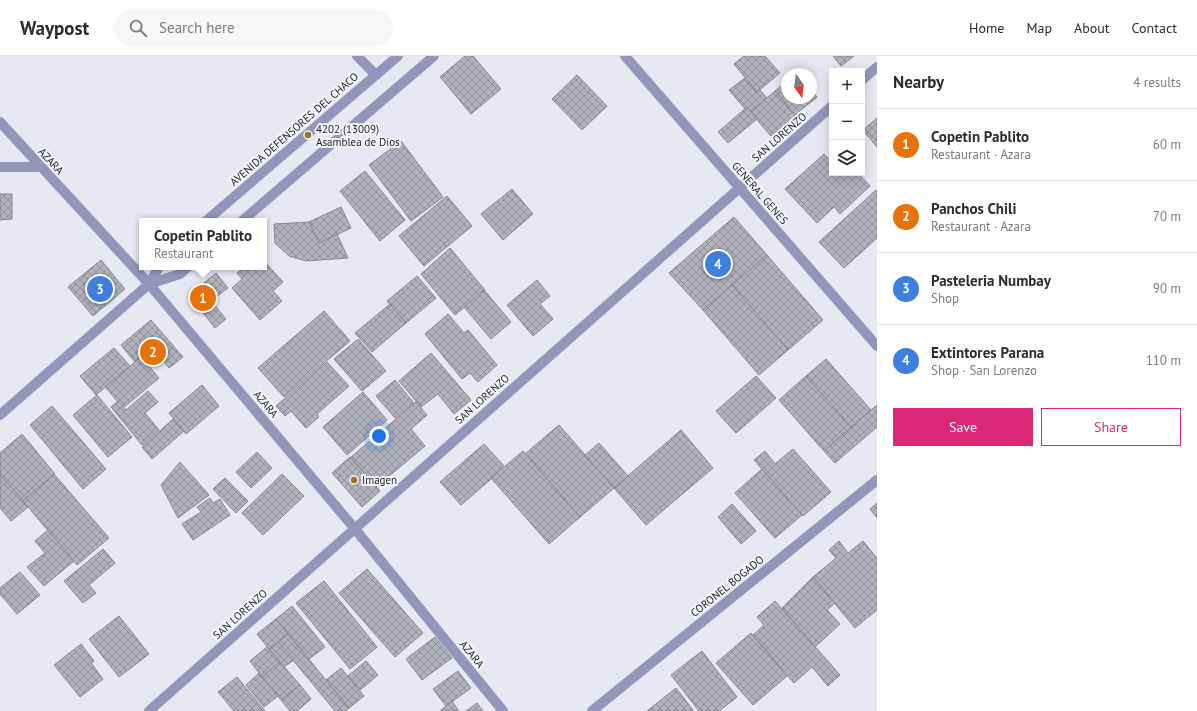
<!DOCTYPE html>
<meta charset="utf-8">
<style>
body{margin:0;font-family:"PT Sans",sans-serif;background:#f7f7f7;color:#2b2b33}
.controls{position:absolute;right:12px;top:12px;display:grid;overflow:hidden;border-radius:0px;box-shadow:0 2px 10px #0003}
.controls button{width:36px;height:36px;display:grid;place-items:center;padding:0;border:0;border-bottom:1px solid #e1e1e2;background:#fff;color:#2b2b33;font:20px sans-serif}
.compass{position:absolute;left:781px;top:12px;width:36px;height:36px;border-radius:50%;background:#fff;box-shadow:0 2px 10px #0003;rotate:166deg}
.you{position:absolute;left:379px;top:380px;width:14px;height:14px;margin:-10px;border:3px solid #fff;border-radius:50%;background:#1a73e8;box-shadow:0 0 0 6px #1a73e833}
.badge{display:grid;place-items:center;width:26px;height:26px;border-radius:50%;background:#db2777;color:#fff;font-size:13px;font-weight:700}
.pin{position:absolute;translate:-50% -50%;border:2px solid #fff;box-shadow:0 1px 4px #0006}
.popup{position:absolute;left:139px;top:162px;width:128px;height:52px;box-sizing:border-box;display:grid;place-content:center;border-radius:0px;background:#fff;filter:drop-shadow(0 1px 3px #0005);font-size:13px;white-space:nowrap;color:#7c7c81}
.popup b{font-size:15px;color:#2b2b33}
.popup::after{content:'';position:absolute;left:50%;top:100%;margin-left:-8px;border:8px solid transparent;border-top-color:#fff}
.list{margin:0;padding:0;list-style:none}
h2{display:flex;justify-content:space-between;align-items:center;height:52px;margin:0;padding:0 16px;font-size:17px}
h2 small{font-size:13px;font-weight:400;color:#7c7c81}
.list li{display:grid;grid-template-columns:26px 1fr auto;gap:12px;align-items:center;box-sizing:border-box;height:72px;padding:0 16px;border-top:1px solid #e1e1e2}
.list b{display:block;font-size:15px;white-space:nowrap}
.list p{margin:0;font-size:13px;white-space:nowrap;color:#7c7c81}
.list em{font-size:13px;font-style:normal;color:#7c7c81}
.actions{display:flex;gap:8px;padding:12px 16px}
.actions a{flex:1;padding:9px 0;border:1px solid #db2777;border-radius:0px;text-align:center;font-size:14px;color:#db2777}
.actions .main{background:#db2777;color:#fff}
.icon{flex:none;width:22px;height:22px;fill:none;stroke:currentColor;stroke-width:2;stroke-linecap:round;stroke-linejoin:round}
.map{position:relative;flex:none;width:877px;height:655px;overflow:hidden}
header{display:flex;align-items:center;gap:24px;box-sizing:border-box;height:56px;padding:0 20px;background:#fff;border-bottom:1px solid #e1e1e2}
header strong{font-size:19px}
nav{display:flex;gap:22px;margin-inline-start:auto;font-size:14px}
.search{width:280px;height:36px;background:#f7f7f7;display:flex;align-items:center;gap:10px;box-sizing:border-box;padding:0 14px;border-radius:22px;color:#7c7c81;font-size:15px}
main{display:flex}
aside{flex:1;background:#fff}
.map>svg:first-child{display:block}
</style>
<header>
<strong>Waypost</strong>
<div class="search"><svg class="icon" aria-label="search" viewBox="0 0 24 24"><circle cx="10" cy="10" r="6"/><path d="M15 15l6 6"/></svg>Search here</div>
<nav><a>Home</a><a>Map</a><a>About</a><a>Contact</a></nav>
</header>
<main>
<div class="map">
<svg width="877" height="655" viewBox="0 0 877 655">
<defs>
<pattern id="building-cross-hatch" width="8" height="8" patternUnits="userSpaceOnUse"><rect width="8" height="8" fill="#b2b2bd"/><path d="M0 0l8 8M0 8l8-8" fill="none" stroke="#909099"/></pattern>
</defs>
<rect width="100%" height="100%" fill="#e8e8f3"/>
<g fill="url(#building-cross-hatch)" stroke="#878791">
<path d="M465 0H473L501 33 471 58 440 21Z"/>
<path d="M744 0H765L780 17 757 36 734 8Z"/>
<path d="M833 0H854L841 10Z"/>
<path d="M577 19 607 50 582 74 552 43Z"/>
<path d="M745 22 757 36 760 34 767 42 750 56 747 51 745 53 729 34Z"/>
<path d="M787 25V42H811V34L817 41 795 59 775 35Z"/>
<path d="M775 35 795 59 771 80 750 56Z"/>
<path d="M747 51 757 63 728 87 718 76Z"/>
<path d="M877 62V91L863 74Z"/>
<path d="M401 85 443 141 411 165 369 109Z"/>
<path d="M824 98 832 106V117H858L870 130 840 158 834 151 817 167 785 133Z"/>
<path d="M365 115 405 164 380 185 340 135Z"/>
<path d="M512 133 533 158 503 184 481 158Z"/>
<path d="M876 134 877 135V182L844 212 819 186Z"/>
<path d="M0 138H12V163L0 164Z"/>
<path d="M447 140 472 170 424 210 399 180Z"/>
<path d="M341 151 351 172 319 187 309 166Z"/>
<path d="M734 161 767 199 703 254 669 217Z"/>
<path d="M309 166 319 187 337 178 348 202 306 205 289 200 275 187 274 168Z"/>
<path d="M450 192 485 234 455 259 421 218Z"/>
<path d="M767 199 823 264 788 294 732 229Z"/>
<path d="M101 204 125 233 93 260 68 231Z"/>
<path d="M264 205 283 226 273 235 282 245 260 264 232 232 242 223 237 217 245 211H264Z"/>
<path d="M216 217 228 232 211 245 226 263 215 272 189 239Z"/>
<path d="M417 220 436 242 406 267 387 245Z"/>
<path d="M537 224 550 240 540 248 553 263 533 280 507 249Z"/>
<path d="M732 229 788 294 759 319 703 254Z"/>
<path d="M484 234 511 266 491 283 464 251Z"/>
<path d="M390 248 406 267 372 296 355 277Z"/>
<path d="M324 255 350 285 284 341 258 312Z"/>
<path d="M448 258 464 277 468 274 497 309 478 326 470 317 462 323 425 278Z"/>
<path d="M151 264 183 301 169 312 152 291 135 306 121 289Z"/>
<path d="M358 283 386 315 362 335 334 303Z"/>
<path d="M114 292 130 310 96 339 80 320Z"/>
<path d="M431 297 471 344 454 358 438 338 421 351 399 325Z"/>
<path d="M141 301 159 322 123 352 105 331Z"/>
<path d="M826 303 871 354 851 371 806 320Z"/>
<path d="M327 306 349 330 317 358 319 361 306 372 291 355 285 360 276 350Z"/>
<path d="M756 320 776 342 736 377 716 355Z"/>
<path d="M806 320 851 371 824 395 779 344Z"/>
<path d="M395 324 414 347 395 362 376 340Z"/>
<path d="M202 329 219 350 186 378 169 357Z"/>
<path d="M148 335 158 346 145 357 159 374 142 389 111 351 118 345 126 354Z"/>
<path d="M363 336 387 364 347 399 323 371Z"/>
<path d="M97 339 132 381 108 401 73 359Z"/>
<path d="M416 346 427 359 411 373 425 390 376 431 351 401Z"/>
<path d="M877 349V371L835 407 824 395Z"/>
<path d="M52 350 106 413 83 433 30 369Z"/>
<path d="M173 363 184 375 152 403 142 391Z"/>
<path d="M559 369 614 432 580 461 525 398Z"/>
<path d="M681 374 713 412 646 469 614 432Z"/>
<path d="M22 378 55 418 23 445 0 418V397Z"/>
<path d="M599 387 628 420 614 432 585 399Z"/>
<path d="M484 388 505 411 461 449 440 426Z"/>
<path d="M793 393 831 436 803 460 754 404 765 395 775 408Z"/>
<path d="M523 395 580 461 549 488 491 422Z"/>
<path d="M257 396 272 412 251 432 236 416Z"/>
<path d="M350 401 380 435 362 451 332 417Z"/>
<path d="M180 406 209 439 178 462 161 429Z"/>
<path d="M762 413 802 459 775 482 735 437Z"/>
<path d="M0 418 28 451 11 465 0 452Z"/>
<path d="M54 418 109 482 77 509 23 445Z"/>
<path d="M282 418 304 440 263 479 242 457Z"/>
<path d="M225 422 248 445 236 457 213 433Z"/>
<path d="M210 442 213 447 220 443 230 459 193 484 182 468 201 456 197 451Z"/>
<path d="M877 447V462L870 453Z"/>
<path d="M732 448 756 475 741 488 718 461Z"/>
<path d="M48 474 74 505 44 530 27 511 45 497 35 485Z"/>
<path d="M839 485 848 497 863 485 877 502V554L855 572 813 521 836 502 829 494Z"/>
<path d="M103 493 115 507 89 529 96 537 83 547 64 525Z"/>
<path d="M367 513 423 577 395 601 339 537Z"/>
<path d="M20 516 40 539 17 558 0 538V532Z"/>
<path d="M813 521 835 547 827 554 840 568 815 591 782 552Z"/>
<path d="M324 525 377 591 350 613 296 547Z"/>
<path d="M775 545 840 619 828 630 812 611 794 627 753 579 764 569 757 561Z"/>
<path d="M292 550 325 591 309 603 276 563Z"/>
<path d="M119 560 149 598 119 621 89 583Z"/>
<path d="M276 563 288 578 269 593 257 578Z"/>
<path d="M751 577 787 620 753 649 716 607Z"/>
<path d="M288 578 349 652 345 655H335L278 586Z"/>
<path d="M435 581 452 602 422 624 406 603Z"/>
<path d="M278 586 294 604 284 611 269 593Z"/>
<path d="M81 588 94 605 91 607 103 623 80 641 54 609Z"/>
<path d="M267 591 280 606 262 621 250 605Z"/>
<path d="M702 595 737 641 719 655H699L671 619Z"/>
<path d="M366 605 378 619 359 635 348 620Z"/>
<path d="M280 606 300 629 281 644 262 621Z"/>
<path d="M341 612 364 640 349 652 326 624Z"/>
<path d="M458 615 471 632 446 650 433 633Z"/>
<path d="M259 617 278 640 264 651 246 629Z"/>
<path d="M237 621 265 655H234L218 636Z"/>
<path d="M300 629 311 643 297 655H290L281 644Z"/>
<path d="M676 632 693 654 692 655H647Z"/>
<path d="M452 645 459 655H440Z"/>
<path d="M477 647 483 655H466Z"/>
</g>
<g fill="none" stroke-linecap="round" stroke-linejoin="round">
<g stroke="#9594bb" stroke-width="10">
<path d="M357 0 376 19"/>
<path d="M625 0 877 290"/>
<path d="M862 24 877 11"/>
<path d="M0 66 149 228 355 473 503 655"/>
<path d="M0 111H40"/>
<path d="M206 165 398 0"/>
<path d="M242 165 434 0"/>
<path d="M149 228 180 218 188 211"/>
<path d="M0 359 149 228 159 211"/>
<path d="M149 655 832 50"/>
<path d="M592 655 877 424"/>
</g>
</g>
<g fill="#9e6f21" stroke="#f5f5ff" stroke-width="1.5">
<circle cx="308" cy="79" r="4"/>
<circle cx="354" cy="424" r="4"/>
</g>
<g text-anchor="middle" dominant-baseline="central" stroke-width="4" stroke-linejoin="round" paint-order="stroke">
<g font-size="11" fill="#222226" stroke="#f5f5ff">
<text transform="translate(294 73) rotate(-41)">AVENIDA DEFENSORES DEL CHACO</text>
<text transform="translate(779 81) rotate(-41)">SAN LORENZO</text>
<text transform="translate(51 105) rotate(47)">AZARA</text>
<text transform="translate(760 137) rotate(49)">GENERAL GENES</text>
<text transform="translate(482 343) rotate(-42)">SAN LORENZO</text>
<text transform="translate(266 348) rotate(50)">AZARA</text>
<text transform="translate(727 530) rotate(-39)">CORONEL BOGADO</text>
<text transform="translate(240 558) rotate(-42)">SAN LORENZO</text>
<text transform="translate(472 598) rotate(51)">AZARA</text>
</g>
<g font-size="11" fill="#222226" stroke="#f5f5ff" text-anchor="start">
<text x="316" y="73">4202 (13009)<tspan x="316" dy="13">Asamblea de Dios</tspan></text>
<text x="362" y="424">Imagen</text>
</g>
</g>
</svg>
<div class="controls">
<button>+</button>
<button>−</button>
<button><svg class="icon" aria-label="layers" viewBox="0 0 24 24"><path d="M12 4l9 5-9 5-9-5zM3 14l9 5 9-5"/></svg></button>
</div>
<svg class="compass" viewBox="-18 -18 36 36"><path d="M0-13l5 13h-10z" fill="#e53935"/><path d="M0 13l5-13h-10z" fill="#7c7c81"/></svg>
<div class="you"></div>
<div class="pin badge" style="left:203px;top:242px;background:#e8710a">1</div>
<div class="popup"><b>Copetin Pablito</b>Restaurant</div>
<div class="pin badge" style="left:153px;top:296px;background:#e8710a">2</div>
<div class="pin badge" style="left:100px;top:233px;background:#3f7fe0">3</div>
<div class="pin badge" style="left:718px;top:208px;background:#3f7fe0">4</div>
</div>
<aside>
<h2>Nearby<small>4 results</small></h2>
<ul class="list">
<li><span class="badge" style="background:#e8710a">1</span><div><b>Copetin Pablito</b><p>Restaurant · Azara</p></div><em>60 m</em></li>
<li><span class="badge" style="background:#e8710a">2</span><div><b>Panchos Chili</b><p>Restaurant · Azara</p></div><em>70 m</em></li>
<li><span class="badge" style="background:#3f7fe0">3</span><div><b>Pasteleria Numbay</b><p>Shop</p></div><em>90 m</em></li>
<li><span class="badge" style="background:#3f7fe0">4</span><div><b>Extintores Parana</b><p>Shop · San Lorenzo</p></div><em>110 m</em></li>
</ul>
<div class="actions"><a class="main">Save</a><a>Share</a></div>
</aside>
</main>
